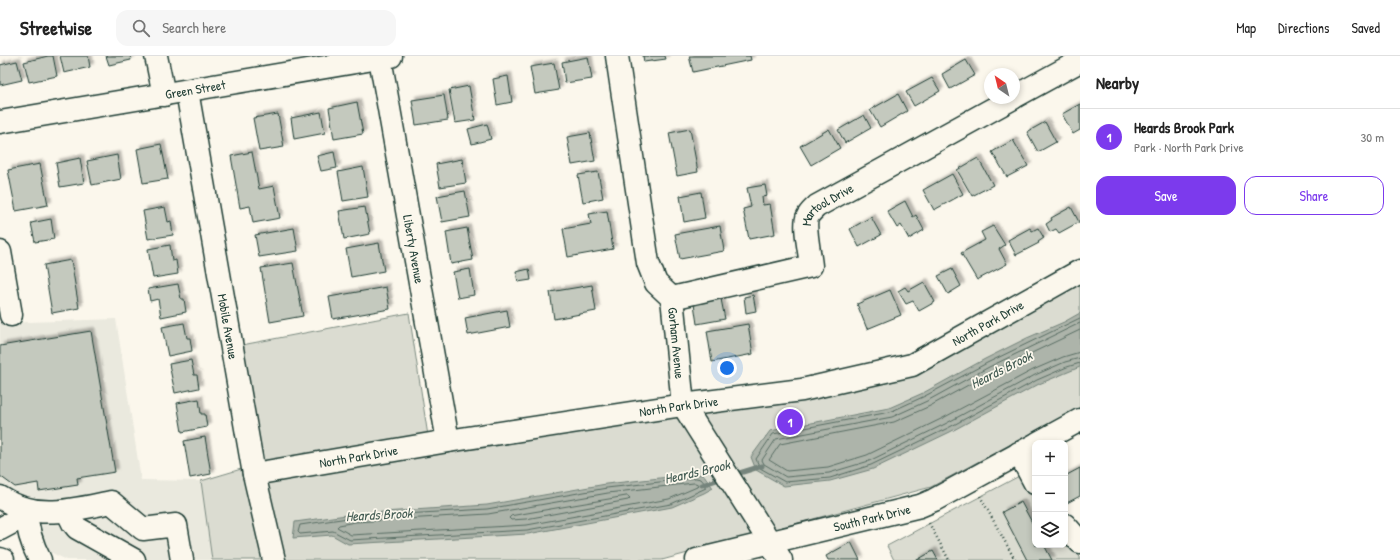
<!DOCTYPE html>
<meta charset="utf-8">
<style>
body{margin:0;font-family:"Patrick Hand",sans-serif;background:#f6f6f6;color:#222}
.controls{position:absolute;right:12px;bottom:12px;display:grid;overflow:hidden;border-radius:8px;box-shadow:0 2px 6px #0003}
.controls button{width:36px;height:36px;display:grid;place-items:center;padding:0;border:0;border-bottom:1px solid #e0e0e0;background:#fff;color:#222;font:20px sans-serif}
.compass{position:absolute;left:984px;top:12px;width:36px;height:36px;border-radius:50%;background:#fff;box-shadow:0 2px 6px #0003;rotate:325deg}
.you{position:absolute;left:727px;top:312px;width:14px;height:14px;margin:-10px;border:3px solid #fff;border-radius:50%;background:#1a73e8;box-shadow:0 0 0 6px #1a73e833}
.badge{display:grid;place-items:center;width:26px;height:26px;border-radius:50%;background:#7c3aed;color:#fff;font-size:13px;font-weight:700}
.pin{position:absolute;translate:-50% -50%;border:2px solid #fff;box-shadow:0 1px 4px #0006}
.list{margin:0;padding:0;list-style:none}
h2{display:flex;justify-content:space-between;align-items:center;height:52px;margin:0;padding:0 16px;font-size:17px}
h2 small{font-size:13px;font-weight:400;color:#767676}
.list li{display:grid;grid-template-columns:26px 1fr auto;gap:12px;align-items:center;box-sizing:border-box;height:56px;padding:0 16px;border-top:1px solid #e0e0e0}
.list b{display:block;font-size:15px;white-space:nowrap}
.list p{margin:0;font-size:13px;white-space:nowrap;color:#767676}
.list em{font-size:13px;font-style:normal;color:#767676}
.actions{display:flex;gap:8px;padding:12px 16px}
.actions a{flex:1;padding:9px 0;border:1px solid #7c3aed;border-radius:12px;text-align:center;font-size:14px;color:#7c3aed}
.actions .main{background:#7c3aed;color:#fff}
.icon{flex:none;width:22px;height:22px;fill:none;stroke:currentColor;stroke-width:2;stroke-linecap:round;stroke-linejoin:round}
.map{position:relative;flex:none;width:1080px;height:504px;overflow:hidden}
header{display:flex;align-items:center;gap:24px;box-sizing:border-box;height:56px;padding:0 20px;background:#fff;border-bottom:1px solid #e0e0e0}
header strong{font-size:19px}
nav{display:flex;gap:22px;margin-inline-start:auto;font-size:14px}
.search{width:280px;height:36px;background:#f6f6f6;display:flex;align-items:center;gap:10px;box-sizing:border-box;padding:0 14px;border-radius:12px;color:#767676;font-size:15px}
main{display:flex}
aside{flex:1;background:#fff}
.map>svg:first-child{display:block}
</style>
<header>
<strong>Streetwise</strong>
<div class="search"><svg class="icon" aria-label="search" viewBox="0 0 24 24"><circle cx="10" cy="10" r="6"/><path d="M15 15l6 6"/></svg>Search here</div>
<nav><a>Map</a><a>Directions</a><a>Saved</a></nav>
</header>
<main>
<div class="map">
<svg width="1080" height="504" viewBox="0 0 1080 504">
<defs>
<filter id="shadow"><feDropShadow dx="3.5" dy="-3.5" stdDeviation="1" flood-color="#0004"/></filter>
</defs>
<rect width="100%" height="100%" fill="#fbf7ec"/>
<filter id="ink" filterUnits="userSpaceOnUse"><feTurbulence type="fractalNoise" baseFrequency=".025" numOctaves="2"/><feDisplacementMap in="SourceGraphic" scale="8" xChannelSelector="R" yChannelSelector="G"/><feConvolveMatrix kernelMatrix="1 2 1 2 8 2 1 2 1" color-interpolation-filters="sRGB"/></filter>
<g filter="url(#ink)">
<path fill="#eae9de" d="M116 263 141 424 201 425 212 504H67L0 473V267Z"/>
<g fill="#dbdcd1" stroke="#7d8c82">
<path d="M1080 204V351L931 431 662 504H212L201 425 258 408 242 289 409 257 428 380 883 313Z"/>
<path d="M1023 418 1035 439V489H1065V486L1080 501V504H894L887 490Z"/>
</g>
<g fill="#adb4aa" stroke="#74847b">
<path d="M1080 257V311L1039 328 950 376 873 413 830 425 784 430 756 414 751 401 770 375 889 352 923 337 985 303 1027 282 1064 266Z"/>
<path d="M696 418 704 419 713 432 704 437 672 451 528 478 348 488 332 479 293 482 295 466 354 458 487 449 606 428Z"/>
</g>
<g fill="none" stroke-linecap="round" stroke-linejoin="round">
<g stroke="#586d63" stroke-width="1">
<path d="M1080 262 987 307 925 340 890 356 773 378 756 403 760 412 785 426 830 422 871 409 948 372 1037 324 1067 311 1080 307"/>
<path d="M1080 267 989 311 927 345 892 361 776 383 762 404 764 408 786 421 829 417 869 405 945 368 1035 319 1065 306 1080 302"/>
<path d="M1080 274 992 316 930 350 894 366 780 388 769 404 787 415 828 411 867 399 943 362 1033 314 1063 301 1080 296"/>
<path d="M696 422 701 423 706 429V432L671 448 527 474 350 484 333 475 300 478 298 476 300 469 355 461 487 453 607 432Z"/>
<path d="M695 427 698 428 697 431 669 443 527 469 351 479 337 471 339 469 355 466 488 458 608 437Z"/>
<path d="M628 440 630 442 628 444 526 463 511 464 509 462 511 460Z"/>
</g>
<g stroke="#74847b" stroke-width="5">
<path d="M733 419 762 410"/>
<path d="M702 429 723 422"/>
</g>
</g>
<g fill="#c4c9be" stroke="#1f3d34" filter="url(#shadow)">
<path d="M48 0H53L57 20 29 26 24 6Z"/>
<path d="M60 0H88L90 11 64 17Z"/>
<path d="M106 0H130L131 4 109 9Z"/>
<path d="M643 0H665L666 3 644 6Z"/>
<path d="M689 0H750L751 4 693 16Z"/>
<path d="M588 1 592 23 565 27 562 6Z"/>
<path d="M966 4 975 19 950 33 942 18Z"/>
<path d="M17 5 22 24 0 29V9Z"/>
<path d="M554 7 559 34 535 38 530 11Z"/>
<path d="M508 20 512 46 497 49 493 23Z"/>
<path d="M932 22 940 35 914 50 906 36Z"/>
<path d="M469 30 475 64 455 67 449 34Z"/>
<path d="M898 38 907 55 880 71 870 54Z"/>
<path d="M444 39 448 64 416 69 412 44Z"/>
<path d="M357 46 363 78 334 83 329 52Z"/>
<path d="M1080 48V74L1073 78 1062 58Z"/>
<path d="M321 56 325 77 294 83 291 62Z"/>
<path d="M278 58 284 91 259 95 253 62Z"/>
<path d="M864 59 871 72 845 87 838 74Z"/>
<path d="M1045 66 1056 86 1038 96 1027 76Z"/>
<path d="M487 68 491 83 472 88 468 73Z"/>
<path d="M690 73 698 116 677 120 669 77Z"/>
<path d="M829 73 840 92 811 109 800 90Z"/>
<path d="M590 77 595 105 572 109 567 81Z"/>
<path d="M1013 84 1028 110 1007 121 992 96Z"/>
<path d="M161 88 168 123 143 127 137 93Z"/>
<path d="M252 96 259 133 274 130 280 162 253 167 250 150 240 152 231 100Z"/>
<path d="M334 96 337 112 321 115 317 100Z"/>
<path d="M117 99 121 123 92 129 87 105Z"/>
<path d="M80 102 84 127 60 131 56 107Z"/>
<path d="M978 102 993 129 972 140 957 114Z"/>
<path d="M462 103 466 127 440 131 436 108Z"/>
<path d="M40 108 48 149 16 155 8 114Z"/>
<path d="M363 111 368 141 343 145 338 116Z"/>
<path d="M598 116 603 142 583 146 578 119Z"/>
<path d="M952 118 963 138 934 154 923 134Z"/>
<path d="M765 129 767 140 762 141 763 149 770 148 775 178 749 183 743 153 751 151 747 132Z"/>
<path d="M465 135 470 161 442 166 437 140Z"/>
<path d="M701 136 705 162 684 166 680 140Z"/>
<path d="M905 145 913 161 916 159 924 174 909 183 901 169 897 172 887 155Z"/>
<path d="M165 151 168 166 171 165 173 179 148 183 143 155Z"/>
<path d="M365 151 370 178 344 183 339 155Z"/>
<path d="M1071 151 1079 166 1059 177 1056 173 1050 176 1046 168 1052 164 1051 162Z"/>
<path d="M607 155 613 193 568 201 563 173 591 168 589 158Z"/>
<path d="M871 161 881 179 859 191 850 173Z"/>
<path d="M51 163 54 183 35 186 31 167Z"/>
<path d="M720 170 724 195 680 203 675 178Z"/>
<path d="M993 170 1005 189 999 193 1007 208 977 224 961 197 985 184 981 176Z"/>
<path d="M294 172 298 195 259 201 255 179Z"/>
<path d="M467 172 473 204 451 208 446 176Z"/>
<path d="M1030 172 1032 175 1038 172 1044 182 1038 186 1039 187 1016 199 1008 184Z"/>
<path d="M379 187 384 215 351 221 346 193Z"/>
<path d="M170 189 172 205 176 204 178 218 153 222 148 193Z"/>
<path d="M71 204 79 252 52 257 44 209Z"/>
<path d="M293 207 303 260 270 266 261 212Z"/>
<path d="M470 213 474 239 458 242 453 216Z"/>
<path d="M529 213 531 224 518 226 516 216Z"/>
<path d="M952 213 961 230 948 238 938 220Z"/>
<path d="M924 226 935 246 919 255 913 245 906 248 898 235 905 231 908 235Z"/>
<path d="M178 228 181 243H184L186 256 161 261 158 243 150 245 148 233Z"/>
<path d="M592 229 596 255 554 263 550 236Z"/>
<path d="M386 231 390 253 333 263 329 241Z"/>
<path d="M890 234 901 259 867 273 857 248Z"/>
<path d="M753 239 756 255 746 257 744 241Z"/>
<path d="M721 243 725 263 697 268 694 248Z"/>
<path d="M507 254 510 271 468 279 465 262Z"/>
<path d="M184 267 187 282H190L192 295 168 300 162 271Z"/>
<path d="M748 268 753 298 712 306 707 275Z"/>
<path d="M91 275 115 416 77 422 78 429 39 435 38 427 15 431 0 420V290Z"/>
<path d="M191 304 194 319H197L199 332 175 337 169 308Z"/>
<path d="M199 343 201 358H205L207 371 182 376 177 347Z"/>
<path d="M205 381 211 418 190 422 184 385Z"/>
<path d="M1080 412V440L1065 448V420Z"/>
<path d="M1021 446 1035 472V489H1044L1052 504H1027L1002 456Z"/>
<path d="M851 486 860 504H828L826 500Z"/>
<path d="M933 495 938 504H917Z"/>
</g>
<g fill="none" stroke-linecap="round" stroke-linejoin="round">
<defs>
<g id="minor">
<path d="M156 0 164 39"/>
<path id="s1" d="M617 0 648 207 656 227 672 242 683 349 781 504"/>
<path id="s2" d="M380 2 448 385"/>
<path id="s3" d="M187 35 254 418 274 504"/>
<path d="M1014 41 1080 5"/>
<path id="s4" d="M0 66 391 0"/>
<path d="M0 196 11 259"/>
<path id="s5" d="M672 242 811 210C810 198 804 172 807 162 809 157 813 154 817 150L1013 42"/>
<path d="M1038 387 1080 364"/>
<path d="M1019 397 1035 427"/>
<path id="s6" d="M254 418 448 385 683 349 802 334 912 309 1080 215"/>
<path d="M0 441C35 465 72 454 111 446L143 473 176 469 182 504"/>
<path d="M67 455 73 467 77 472 134 504"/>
<path d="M1065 469 1080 486"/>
<path d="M0 473 13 466 26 454C27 473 31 487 40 504"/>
<path id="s7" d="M697 504 920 450 934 444 1035 389"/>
</g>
<path id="highway" d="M0 503 3 504"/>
</defs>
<use href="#minor" stroke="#1f3d34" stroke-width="25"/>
<use href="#highway" stroke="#1f3d34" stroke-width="25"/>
<g stroke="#1f3d34" stroke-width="2.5" stroke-dasharray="1 3" stroke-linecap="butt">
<path d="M980 440 1015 504"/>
<path d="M929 467 949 504"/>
</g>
<use href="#minor" stroke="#fbf7ec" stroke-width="22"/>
<use href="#highway" stroke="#fbf7ec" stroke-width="22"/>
</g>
</g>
<g text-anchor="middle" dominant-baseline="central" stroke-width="3.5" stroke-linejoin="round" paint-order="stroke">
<g font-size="13" fill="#1f3d34" stroke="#fbf7ec">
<text stroke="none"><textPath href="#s4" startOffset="198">Green Street</textPath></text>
<text stroke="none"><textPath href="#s5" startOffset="215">Martool Drive</textPath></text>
<text stroke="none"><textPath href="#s2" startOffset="194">Liberty Avenue</textPath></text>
<text stroke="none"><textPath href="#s6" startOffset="754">North Park Drive</textPath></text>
<text stroke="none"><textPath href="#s3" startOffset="239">Mobile Avenue</textPath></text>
<text stroke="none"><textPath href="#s1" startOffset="298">Gorham Avenue</textPath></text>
<text stroke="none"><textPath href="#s6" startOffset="430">North Park Drive</textPath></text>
<text stroke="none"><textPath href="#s6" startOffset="106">North Park Drive</textPath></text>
<text stroke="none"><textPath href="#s7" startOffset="180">South Park Drive</textPath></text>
</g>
<g font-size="14" font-style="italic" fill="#425b52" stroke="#fbf7ec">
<text transform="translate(1001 313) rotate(-27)">Heards Brook</text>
<text transform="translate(697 415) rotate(-13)">Heards Brook</text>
<text transform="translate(379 458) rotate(-3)">Heards Brook</text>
</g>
</g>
</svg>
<div class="controls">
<button>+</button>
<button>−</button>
<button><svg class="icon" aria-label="layers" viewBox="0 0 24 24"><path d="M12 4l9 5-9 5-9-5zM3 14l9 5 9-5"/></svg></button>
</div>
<svg class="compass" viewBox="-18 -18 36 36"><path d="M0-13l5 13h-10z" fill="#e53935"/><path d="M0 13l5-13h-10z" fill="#767676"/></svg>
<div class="you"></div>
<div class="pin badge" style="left:790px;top:366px">1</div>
</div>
<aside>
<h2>Nearby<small></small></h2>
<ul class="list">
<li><span class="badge">1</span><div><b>Heards Brook Park</b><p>Park · North Park Drive</p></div><em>30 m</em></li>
</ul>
<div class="actions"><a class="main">Save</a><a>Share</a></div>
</aside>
</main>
